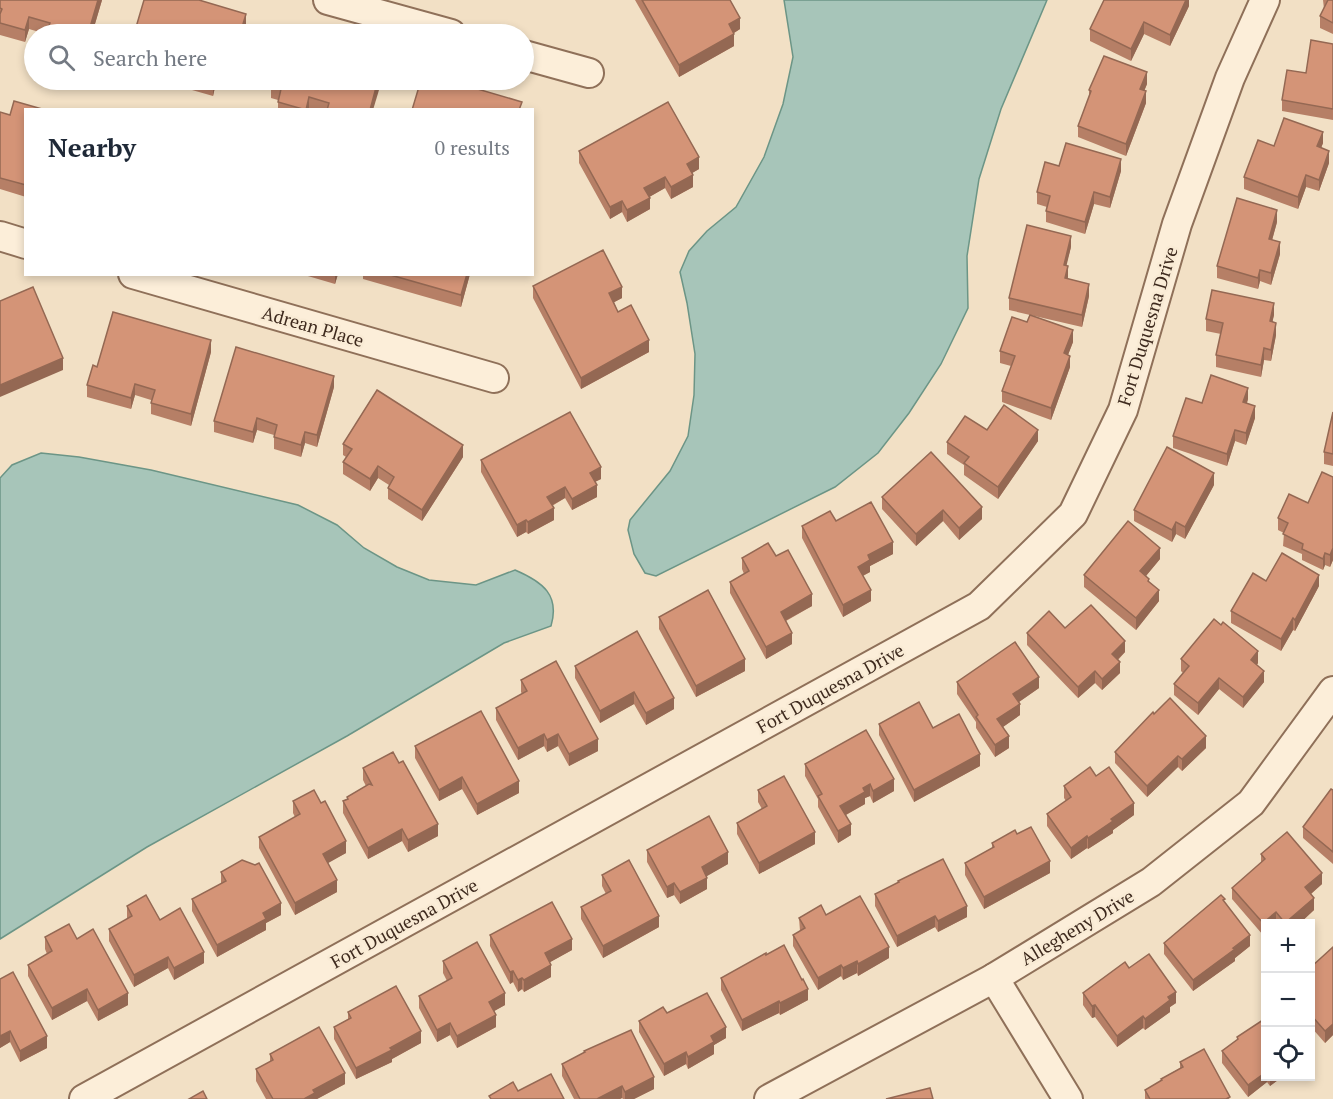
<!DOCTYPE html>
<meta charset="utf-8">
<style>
body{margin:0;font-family:"PT Serif",serif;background:#f2f2f3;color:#1f2937}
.controls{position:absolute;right:18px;bottom:18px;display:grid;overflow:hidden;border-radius:0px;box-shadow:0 3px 9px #0003}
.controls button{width:54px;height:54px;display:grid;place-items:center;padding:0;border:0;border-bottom:2px solid #e0e1e3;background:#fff;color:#1f2937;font:30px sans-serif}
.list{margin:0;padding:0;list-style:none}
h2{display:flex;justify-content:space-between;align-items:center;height:78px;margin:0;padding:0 24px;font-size:26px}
h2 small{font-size:20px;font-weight:400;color:#747a83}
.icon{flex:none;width:33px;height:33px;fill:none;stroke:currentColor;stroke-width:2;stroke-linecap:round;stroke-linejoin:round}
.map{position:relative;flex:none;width:1333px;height:1099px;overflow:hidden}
.search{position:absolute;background:#fff;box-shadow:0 3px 9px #0003;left:24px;top:24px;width:510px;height:66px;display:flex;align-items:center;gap:15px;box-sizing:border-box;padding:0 21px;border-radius:33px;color:#747a83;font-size:22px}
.panel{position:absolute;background:#fff;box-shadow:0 3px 9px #0003;left:24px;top:108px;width:510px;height:168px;border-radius:0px}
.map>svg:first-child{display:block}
</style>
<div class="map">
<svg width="1333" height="1099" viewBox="0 0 1333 1099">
<rect width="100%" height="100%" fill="#f2e0c5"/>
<g fill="#a7c5b9" stroke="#6c9586" stroke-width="1.5">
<path d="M784 0H1047L1001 109 979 179 967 256 968 308 941 364 909 413 878 453 835 487 656 576 645 573 634 554 628 530 630 520 670 471 688 436 694 395 695 354 687 303 680 272 689 251 707 231 736 207 764 157 783 104 793 57Z"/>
<path d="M41 453 79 457 151 470 298 505 337 525 364 548 397 567 429 580 476 585 515 570C543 582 560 595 551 626L504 643 347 736 147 847 0 939V478L12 465Z"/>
</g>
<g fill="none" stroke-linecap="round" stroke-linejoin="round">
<defs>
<g id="minor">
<path d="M328 0 451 34"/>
<path d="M524 55 589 73"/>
<path d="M0 236 26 244"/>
<path d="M133 274 494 378"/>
<path d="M994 978 1068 1099"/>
<path d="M84 1099 979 606 1073 514 1123 410 1177 224 1230 78 1265 0"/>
<path d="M769 1099 994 978 1151 882 1251 803 1333 691"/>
</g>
</defs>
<use href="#minor" stroke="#8f7059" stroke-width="32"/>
<use href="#minor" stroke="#fceed9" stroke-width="28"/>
</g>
<g fill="#b67f66">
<path d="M0 0H102L92 34H46L29 29 25 42 0 35Z"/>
<path d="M635 0H730L740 29 734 33V46L679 77Z"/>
<path d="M1189 0V6L1170 46 1144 34 1131 61 1090 41V29Z"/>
<path d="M1323 0H1333V34L1320 28V16L1324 9Z"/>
<path d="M1333 44V120L1282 111V100Z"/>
<path d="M155 80H167L166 83Z"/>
<path d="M185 80H231L229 86 216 83 213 96 185 88Z"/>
<path d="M1147 84 1144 91 1146 103 1126 156 1078 137V126L1089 97V90Z"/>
<path d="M271 86 373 110H278V100L271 98Z"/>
<path d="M26 110V197L0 189V112L10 115Z"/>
<path d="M1323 143 1321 148 1329 163 1319 191 1306 187 1298 209 1244 189V177L1274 146Z"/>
<path d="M579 151 699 169 692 173 693 187 671 199 665 188 649 197 650 209 627 222 622 212 610 219 579 163Z"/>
<path d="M1059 166 1121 171 1110 208 1094 204 1085 234 1046 222V211L1047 207 1037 204V192Z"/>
<path d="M1277 222 1272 240 1280 254 1271 285 1260 281 1258 289 1217 278V266Z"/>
<path d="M1071 247 1066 265 1068 279 1089 296 1082 327 1009 310V298Z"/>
<path d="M301 274H338L335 284Z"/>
<path d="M363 274H470L461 307 363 279Z"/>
<path d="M533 286 622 298 614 302 618 312 649 352 581 389 533 298Z"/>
<path d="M1274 315 1272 322 1276 335 1271 361 1264 360 1261 377 1216 367V355L1221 334 1206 331V319Z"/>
<path d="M1073 342 1068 355 1070 367 1051 420 1002 402V391L1011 366 1000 363V351Z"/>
<path d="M211 352 191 426 151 414V400L135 395 131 409 87 397V385L97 367Z"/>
<path d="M334 387 317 447 305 443 301 457 274 449V435L257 430 253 443 214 432V421Z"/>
<path d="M1248 399 1247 403 1255 418 1246 445 1235 441 1227 466 1173 448V436L1202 403Z"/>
<path d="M1333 412V466L1324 464V452Z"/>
<path d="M987 430 1038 441 998 499 964 475V465L947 454V442Z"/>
<path d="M343 444 463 457 422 521 388 499V488L389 485 378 478 370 491 343 474V462L346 457 343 455Z"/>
<path d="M481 460 601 479 595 482 597 497 572 510 565 498 552 506 554 520 528 534 526 532 517 537 481 472Z"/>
<path d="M1333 477V560L1330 567 1325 565 1323 570 1302 560V554L1283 546 1284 533 1278 530V518L1308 503Z"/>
<path d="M1214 485 1185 539 1176 534 1172 542 1134 521V510Z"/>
<path d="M882 497 982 519 959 540 943 521 916 546 882 509Z"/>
<path d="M836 521 893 554 870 566V572L863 576 871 601 843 617 802 538V526Z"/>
<path d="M776 556 812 606 786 621 792 644 766 659 730 593V582L744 574 742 569V558Z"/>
<path d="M1160 559 1146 576 1159 601 1136 630 1084 587V575Z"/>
<path d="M1266 581 1319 586 1295 631 1293 630 1281 651 1231 623V611Z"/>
<path d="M659 617 745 671 696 697 659 629Z"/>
<path d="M1065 628 1125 652 1118 660 1120 673 1102 690 1095 683 1078 698 1027 645V633Z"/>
<path d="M1181 659 1258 663 1257 665 1264 682 1243 708 1219 689 1198 715 1174 695V684L1183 673 1181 671Z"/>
<path d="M575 666 674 709 646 725 634 704 600 723 575 678Z"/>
<path d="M521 680 598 751 569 766 558 746 547 752 544 746 518 760 496 720V708L522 694 521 692Z"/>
<path d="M957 682 1039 688 1019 702 1020 715 1003 727 1009 748 995 757 976 728V722L957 694Z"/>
<path d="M1154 714 1206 748 1182 771 1178 767 1147 797 1115 763V752Z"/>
<path d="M879 724 933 728 980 766 914 802 879 735Z"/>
<path d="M415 746 519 793 477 815 462 789 439 801 415 758Z"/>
<path d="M805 764 894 791 873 803 870 796 865 798V804L846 815 851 835 838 843 818 807V799L805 776Z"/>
<path d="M363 768 438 836 408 852 402 841 368 859 343 813V801L347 799V797L366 786 363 780Z"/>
<path d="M1096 776 1134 815 1113 830V833L1088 849 1087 848 1071 859 1047 826V814L1066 801 1064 798V786Z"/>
<path d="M758 790 815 844 759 874 737 834V823L762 809 758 802Z"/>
<path d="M1333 790V864L1303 838V827Z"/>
<path d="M293 801 346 853 327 863 337 892 295 915 259 848V837L295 817 293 813Z"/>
<path d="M1017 834 1050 873 984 909 965 875V863L992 848V843Z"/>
<path d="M647 850 728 864 706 876 707 889 680 904 674 895 667 898 647 862Z"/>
<path d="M1261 854 1322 884 1311 894 1314 910 1299 924H1266V933L1263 935 1232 899V888L1261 863Z"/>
<path d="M221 872 281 915 266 923V930L217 957 192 911V899L221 884Z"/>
<path d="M602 875 659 927 603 958 581 919V907L606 894 602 886Z"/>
<path d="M898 881 967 917 938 932 935 927 897 947 875 906V894L898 883Z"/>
<path d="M1225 903 1250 946 1235 958V961L1193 991 1164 954V943Z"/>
<path d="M127 906 160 920 204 963 174 980 168 968 134 987 109 941V929L127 919Z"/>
<path d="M826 915 889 958 858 976 857 973 843 980 841 976 818 990 793 946V935L800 931 799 918Z"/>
<path d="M490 935 572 950 550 962 551 977 524 992 522 989 518 992 513 982 510 984 490 946Z"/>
<path d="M45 937 77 939 128 1005 98 1021 87 1001 52 1020 28 976V965L47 954 45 949Z"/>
<path d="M1333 947V1035L1325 1043 1311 1027V967Z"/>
<path d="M766 955 808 1000 780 1015 779 1013 742 1031 721 990V978Z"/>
<path d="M443 961 505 1005 494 1011 496 1027 457 1048 450 1035 437 1042 419 1008V996L447 981 443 973Z"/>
<path d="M1129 968 1176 1003 1170 1007V1012L1145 1030 1143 1028 1117 1047 1095 1017 1092 1018 1083 1005V993Z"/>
<path d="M0 979 47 1048 20 1062 10 1042 0 1048Z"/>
<path d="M348 1012 421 1043 392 1059V1062L356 1079 334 1039V1027L348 1019Z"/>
<path d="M667 1013 726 1038 714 1045V1054L688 1069 686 1064 664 1076 639 1032V1021Z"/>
<path d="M1237 1037 1266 1077H1282L1270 1086 1267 1082 1248 1097 1222 1063V1051L1237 1040Z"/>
<path d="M584 1051 654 1089 634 1099H623L622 1098 620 1099H574L562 1076V1064L584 1053Z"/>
<path d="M270 1054 345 1084 317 1099H266L256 1081V1069L270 1062Z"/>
<path d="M1180 1062 1230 1099H1145V1090L1161 1081V1079L1180 1068Z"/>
</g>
<g fill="#946853">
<path d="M98 0H102L92 34H88Z"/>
<path d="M1186 0H1189V6L1170 46V35Z"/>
<path d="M246 14V25L243 34H240Z"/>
<path d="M29 17V29L25 42V30Z"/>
<path d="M740 18V29L729 36V24Z"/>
<path d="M1144 22V34L1131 61V49Z"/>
<path d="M734 34V46L679 77V65Z"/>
<path d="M1147 72V84L1140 101V89Z"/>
<path d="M214 80H216V83L213 96V84Z"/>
<path d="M378 80H382L373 110H370Z"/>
<path d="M1146 91V103L1126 156V144Z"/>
<path d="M309 97V109L306 110Z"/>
<path d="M1323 132V143L1317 158V146Z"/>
<path d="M1329 151V163L1319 191V180Z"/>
<path d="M699 157V169L687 176V164Z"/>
<path d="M1121 159V171L1110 208V197Z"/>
<path d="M693 175V187L671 199V187Z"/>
<path d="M1306 175V187L1298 209V197Z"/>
<path d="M665 177V188L644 200V188Z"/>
<path d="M1094 192V204L1085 234V222Z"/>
<path d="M650 198V209L627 222V210Z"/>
<path d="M622 201V212L610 219V207Z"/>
<path d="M1277 210V222L1269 251V239Z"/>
<path d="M1071 236V247L1064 276V265Z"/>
<path d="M1280 242V254L1271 285V273Z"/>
<path d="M1068 266V277L1065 290V278Z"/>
<path d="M1260 270V281L1258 289V278Z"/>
<path d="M335 274H338L335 284Z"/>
<path d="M467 274H470L461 307V295Z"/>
<path d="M1089 284V296L1082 327V315Z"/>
<path d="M622 287V298L609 305V293Z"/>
<path d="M1274 303V315L1270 333V321Z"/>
<path d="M1276 323V335L1271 361V350Z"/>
<path d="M1073 330V342L1064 365V353Z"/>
<path d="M211 340V352L191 426V414Z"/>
<path d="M649 340V352L581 389V378Z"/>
<path d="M1264 348V360L1261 377V365Z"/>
<path d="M1070 356V367L1051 420V408Z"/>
<path d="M63 358V370L0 397V385Z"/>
<path d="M334 376V387L317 447V435Z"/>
<path d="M135 384V395L131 409V398Z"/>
<path d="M1248 388V399L1243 414V402Z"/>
<path d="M1255 406V418L1246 445V433Z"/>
<path d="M257 418V430L253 443V432Z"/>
<path d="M1038 430V441L998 499V487Z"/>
<path d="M1235 430V441L1227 466V454Z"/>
<path d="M305 432V443L301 457V445Z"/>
<path d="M463 445V457L422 521V510Z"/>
<path d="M378 466V478L370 491V479Z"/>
<path d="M601 467V479L590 484V473Z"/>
<path d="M1214 473V485L1185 539V527Z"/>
<path d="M597 485V497L572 510V499Z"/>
<path d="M565 487V498L547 508V497Z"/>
<path d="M982 507V519L959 540V528Z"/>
<path d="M554 508V520L528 534V522Z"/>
<path d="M943 510V521L916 546V534Z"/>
<path d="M526 520V532L517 537V525Z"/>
<path d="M1176 522V534L1172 542V530Z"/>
<path d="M893 542V554L870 566V572L858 578V567L868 555Z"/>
<path d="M1160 548V559L1140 583V571Z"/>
<path d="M1333 548V560L1330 567V555Z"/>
<path d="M1325 553V565L1323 570V559Z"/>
<path d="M1319 575V586L1295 631V620Z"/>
<path d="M871 590V601L843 617V605Z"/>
<path d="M1159 590V601L1136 630V618Z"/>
<path d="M812 594V606L781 623V612Z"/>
<path d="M1293 618V630L1281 651V639Z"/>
<path d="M792 633V644L766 659V647Z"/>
<path d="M1125 641V652L1112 665V654Z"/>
<path d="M1258 651V663L1251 672V660Z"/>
<path d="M745 659V671L696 697V686Z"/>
<path d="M1120 662V673L1102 690V679Z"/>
<path d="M1095 671V683L1078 698V687Z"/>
<path d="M1264 671V682L1243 708V697Z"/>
<path d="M1039 677V688L1013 706V694Z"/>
<path d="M1219 678V689L1198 715V703Z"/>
<path d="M634 692V704L600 723V711Z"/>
<path d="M674 698V709L646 725V713Z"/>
<path d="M1020 704V715L997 731V719Z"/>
<path d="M544 734V746L518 760V748Z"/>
<path d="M558 734V746L547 752V740Z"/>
<path d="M1009 736V748L995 757V745Z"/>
<path d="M1206 736V748L1182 771V759Z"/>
<path d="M598 739V751L569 766V754Z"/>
<path d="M980 754V766L914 802V790Z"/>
<path d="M1178 756V767L1147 797V786Z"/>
<path d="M462 777V789L439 801V790Z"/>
<path d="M894 779V791L873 803V791Z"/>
<path d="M519 781V793L477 815V804Z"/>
<path d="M870 784V796L865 798V804L840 818V806L863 788Z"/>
<path d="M1134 803V815L1113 830V833L1088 849V838L1111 819Z"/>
<path d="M438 824V836L408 852V840Z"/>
<path d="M851 824V835L838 843V831Z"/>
<path d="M402 829V841L368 859V848Z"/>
<path d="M815 832V844L759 874V863Z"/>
<path d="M1087 836V848L1071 859V848Z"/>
<path d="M346 841V853L323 866V854Z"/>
<path d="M728 852V864L702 879V867Z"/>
<path d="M1050 861V873L984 909V897Z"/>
<path d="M1322 873V884L1305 899V887Z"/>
<path d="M707 878V889L680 904V892Z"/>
<path d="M337 880V892L295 915V903Z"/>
<path d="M674 883V895L667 898V887Z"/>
<path d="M1314 898V910L1299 924 1285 923Z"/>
<path d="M281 903V915L266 923V930L217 957V945L263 913Z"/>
<path d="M967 906V917L938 932V921Z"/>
<path d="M1276 912V924H1266V933L1263 935V923Z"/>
<path d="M659 916V927L603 958V946Z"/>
<path d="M935 916V927L897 947V936Z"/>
<path d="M1250 935V946L1235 958V961L1193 991V980Z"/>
<path d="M572 939V950L545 965V953Z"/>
<path d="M889 947V958L858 976V964Z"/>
<path d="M204 952V963L174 980V968Z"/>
<path d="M168 957V968L134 987V975Z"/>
<path d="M857 961V973L843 980V968Z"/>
<path d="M551 965V977L524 992V980Z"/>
<path d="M841 965V976L818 990V978Z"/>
<path d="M513 971V982L510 984V972Z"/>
<path d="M522 978V989L518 992V980Z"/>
<path d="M87 989V1001L52 1020V1008Z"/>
<path d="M808 989V1000L780 1015V1003Z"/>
<path d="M1176 992V1003L1170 1007V1012L1145 1030V1019L1168 997Z"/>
<path d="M128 993V1005L98 1021V1010Z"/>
<path d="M505 993V1005L489 1014V1002Z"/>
<path d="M779 1001V1013L742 1031V1020Z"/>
<path d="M1095 1005V1017L1092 1018V1006Z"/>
<path d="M496 1015V1027L457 1048V1036Z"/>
<path d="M1143 1016V1028L1117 1047V1036Z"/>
<path d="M450 1023V1035L437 1042V1030Z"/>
<path d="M1333 1024V1035L1325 1043V1031Z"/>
<path d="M726 1027V1038L714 1045V1054L688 1069V1057L711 1036Z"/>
<path d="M10 1031V1042L0 1048V1036Z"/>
<path d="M421 1031V1043L392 1059V1062L356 1079V1068Z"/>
<path d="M47 1036V1048L20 1062V1051Z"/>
<path d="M686 1052V1064L664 1076V1064Z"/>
<path d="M1266 1072V1077H1267V1082L1248 1097V1085Z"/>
<path d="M345 1073V1084L317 1099H304L313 1090Z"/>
<path d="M654 1077V1089L634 1099H625V1092Z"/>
<path d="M1270 1077H1282L1270 1086Z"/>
<path d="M622 1086V1098L620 1099H597Z"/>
</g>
<g fill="#d49477" stroke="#946853" stroke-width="1.5">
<path d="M0 0H98L88 34 77 31 76 34H46L50 23 29 17 25 30 0 23V14L2 9 0 8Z"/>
<path d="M144 0H199L246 14 240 34H134Z"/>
<path d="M642 0H730L740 18 729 24 734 34 679 65Z"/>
<path d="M1104 0H1186L1170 35 1144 22 1131 49 1090 29Z"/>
<path d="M1328 0H1333V23L1320 16Z"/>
<path d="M287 25 321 34H285Z"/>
<path d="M1311 40 1333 44V109L1282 100 1287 70 1306 73Z"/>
<path d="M1104 56 1147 72 1140 89 1146 91 1126 144 1078 126 1091 91 1089 90Z"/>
<path d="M197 80H214L213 84Z"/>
<path d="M272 80H378L370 110H327L329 103 309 97 306 110 278 102 281 89 271 86Z"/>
<path d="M421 80H447L522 102 519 110H412Z"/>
<path d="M14 101 42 109 26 110V185L0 178V112L10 115Z"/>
<path d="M668 102 699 157 687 164 693 175 671 187 665 177 644 188 650 198 627 210 622 201 610 207 579 151Z"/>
<path d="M1284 118 1323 132 1317 146 1329 151 1319 180 1306 175 1298 197 1244 177 1258 140 1274 146Z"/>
<path d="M1066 143 1121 159 1110 197 1094 192 1085 222 1046 211 1050 196 1037 192 1045 162 1059 166Z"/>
<path d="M1237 198 1277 210 1269 239 1280 242 1271 273 1260 270 1258 278 1217 266Z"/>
<path d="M1027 225 1071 236 1064 265 1068 266 1065 278 1089 284 1082 315 1009 298Z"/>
<path d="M603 250 622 287 609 293 618 312 631 305 649 340 581 378 533 286Z"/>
<path d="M387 274H467L461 295Z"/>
<path d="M33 287 63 358 0 385V301Z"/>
<path d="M1212 290 1274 303 1270 321 1276 323 1271 350 1264 348 1261 365 1216 355 1223 323 1206 319Z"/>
<path d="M113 312 211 340 191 414 151 403 155 390 135 384 131 398 87 385 93 365 97 367Z"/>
<path d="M1030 315 1073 330 1064 353 1070 356 1051 408 1002 391 1015 356 1000 351 1012 317 1027 322Z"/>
<path d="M236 347 334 376 317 435 305 432 301 445 274 437 277 425 257 418 253 432 214 421Z"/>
<path d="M1211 375 1248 388 1243 402 1255 406 1246 433 1235 430 1227 454 1173 436 1186 398 1202 403Z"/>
<path d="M377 390 463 445 422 510 388 488 394 477 378 466 370 479 343 462 352 449 343 444Z"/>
<path d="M1004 405 1038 430 998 487 964 463 969 457 947 442 965 416 987 430Z"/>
<path d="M570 412 601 467 590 473 597 485 572 499 565 487 547 497 554 508 528 522 526 520 517 525 481 460Z"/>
<path d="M1333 412V454L1324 452Z"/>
<path d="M1167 447 1214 473 1185 527 1176 522 1172 530 1134 510Z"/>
<path d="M931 452 982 507 959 528 943 510 916 534 882 497Z"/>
<path d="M1322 472 1333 477V548L1330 555 1325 553 1323 559 1302 549 1303 544 1283 534 1288 523 1278 518 1289 494 1308 503Z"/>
<path d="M871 502 893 542 868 555 870 560 858 567 871 590 843 605 802 526 830 511 836 521Z"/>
<path d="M1128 521 1160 548 1140 571 1149 579 1148 581 1159 590 1136 618 1084 575Z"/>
<path d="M768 543 776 556 788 550 812 594 781 612 792 633 766 647 730 582 749 571 742 558Z"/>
<path d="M1282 553 1319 575 1295 620 1293 618 1281 639 1231 611 1253 573 1266 581Z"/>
<path d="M708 590 745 659 696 686 659 617Z"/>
<path d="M1091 605 1125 641 1112 654 1120 662 1102 679 1095 671 1078 687 1027 633 1049 611 1065 628Z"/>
<path d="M1214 619 1221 625 1223 622 1258 651 1251 660 1264 671 1243 697 1219 678 1198 703 1174 684 1189 666 1181 659Z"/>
<path d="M637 631 674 698 646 713 634 692 600 711 575 666Z"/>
<path d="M1015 642 1039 677 1013 694 1020 704 997 719 1009 736 995 745 976 717 978 715 957 682Z"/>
<path d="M556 661 598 739 569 754 558 734 547 740 544 734 518 748 496 708 527 691 521 680Z"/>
<path d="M1170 698 1206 736 1182 759 1178 756 1147 786 1115 752 1153 712 1154 714Z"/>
<path d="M919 702 933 728 959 714 980 754 914 790 879 724Z"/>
<path d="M481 711 519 781 477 804 462 777 439 790 415 746Z"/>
<path d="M866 730 894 779 873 791 870 784 863 788 865 792 840 806 851 824 838 831 818 796 822 794 805 764Z"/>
<path d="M393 752 399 763 403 761 438 824 408 840 402 829 368 848 343 801 348 799 347 797 369 784 372 785 363 768Z"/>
<path d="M1090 767 1096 776 1109 767 1134 803 1111 819 1113 821 1088 838 1087 836 1071 848 1047 814 1071 797 1064 786Z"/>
<path d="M784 776 815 832 759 863 737 823 767 806 758 790Z"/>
<path d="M1331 789 1333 790V852L1303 827Z"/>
<path d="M314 790 321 803 325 801 346 841 323 854 337 880 295 903 259 837 300 814 293 801Z"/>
<path d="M709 816 728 852 702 867 707 878 680 892 674 883 667 887 647 850Z"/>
<path d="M1031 827 1050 861 984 897 965 863 994 847 992 843 1015 830 1017 834Z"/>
<path d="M1287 832 1322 873 1305 887 1314 898 1285 923 1276 912 1263 923 1232 888 1265 859 1261 854Z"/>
<path d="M943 859 967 906 938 921 935 916 897 936 875 894 899 882 898 881Z"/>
<path d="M242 860 255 865 259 863 281 903 263 913 266 919 217 945 192 899 226 881 221 872Z"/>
<path d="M629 860 659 916 603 946 581 907 611 891 602 875Z"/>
<path d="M146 895 160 920 180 908 204 952 174 968 168 957 134 975 109 929 132 916 127 906Z"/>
<path d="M1221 895 1225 899 1223 900 1250 935 1233 948 1235 949 1193 980 1164 943Z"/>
<path d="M860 896 889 947 858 964 857 961 843 968 841 965 818 978 793 935 805 928 799 918 821 905 826 915Z"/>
<path d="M552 902 572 939 545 953 551 965 524 980 522 978 518 980 513 971 510 972 490 935Z"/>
<path d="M69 924 77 939 93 929 128 993 98 1010 87 989 52 1008 28 965 52 951 45 937Z"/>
<path d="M477 942 505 993 489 1002 496 1015 457 1036 450 1023 437 1030 419 996 452 978 443 961Z"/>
<path d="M784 945 802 980 803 979 808 989 780 1003 779 1001 742 1020 721 978 766 953V955Z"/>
<path d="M1333 947V1024L1325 1031 1311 1015V967Z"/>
<path d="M1149 954 1176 992 1168 997 1170 1000 1145 1019 1143 1016 1117 1036 1095 1005 1092 1006 1083 993 1125 962 1129 968Z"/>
<path d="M13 972 47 1036 20 1051 10 1031 0 1036V979Z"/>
<path d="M396 986 421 1031 390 1048 392 1050 356 1068 334 1027 351 1018 348 1012Z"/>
<path d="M707 993 726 1027 711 1036 714 1042 688 1057 686 1052 664 1064 639 1021 663 1007 667 1013Z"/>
<path d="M1266 1018V1072L1248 1085 1222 1051 1238 1039 1237 1037Z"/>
<path d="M319 1027 345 1073 313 1090 315 1093 304 1099H273L256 1069 273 1060 270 1054Z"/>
<path d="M631 1030 654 1077 625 1092 622 1086 597 1099H580L562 1064 585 1052 584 1051Z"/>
<path d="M1204 1049 1230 1097 1226 1099H1150L1145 1090 1162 1080 1161 1079 1183 1067 1180 1062Z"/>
<path d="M551 1074 564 1099H491L489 1096 513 1082 518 1091Z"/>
<path d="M930 1088 933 1099H886Z"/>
<path d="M203 1091 207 1099H189Z"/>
</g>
<g text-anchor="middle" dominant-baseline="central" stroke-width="5" stroke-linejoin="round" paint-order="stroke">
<g font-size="18" fill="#3e2a1e" stroke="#f9ebd5">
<text transform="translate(313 326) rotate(16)">Adrean Place</text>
<text transform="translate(1147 326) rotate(-73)">Fort Duquesna Drive</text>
<text transform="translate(830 688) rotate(-29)">Fort Duquesna Drive</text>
<text transform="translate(404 923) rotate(-29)">Fort Duquesna Drive</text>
<text transform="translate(1077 927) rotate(-31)">Allegheny Drive</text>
</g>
</g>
</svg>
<div class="controls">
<button>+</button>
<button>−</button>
<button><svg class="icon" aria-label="locate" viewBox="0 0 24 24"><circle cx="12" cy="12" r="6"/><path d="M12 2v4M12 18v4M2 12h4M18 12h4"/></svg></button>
</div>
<div class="search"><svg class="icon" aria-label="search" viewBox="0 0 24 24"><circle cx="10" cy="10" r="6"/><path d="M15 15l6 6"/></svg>Search here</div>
<section class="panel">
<h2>Nearby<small>0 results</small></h2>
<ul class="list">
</ul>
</section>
</div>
